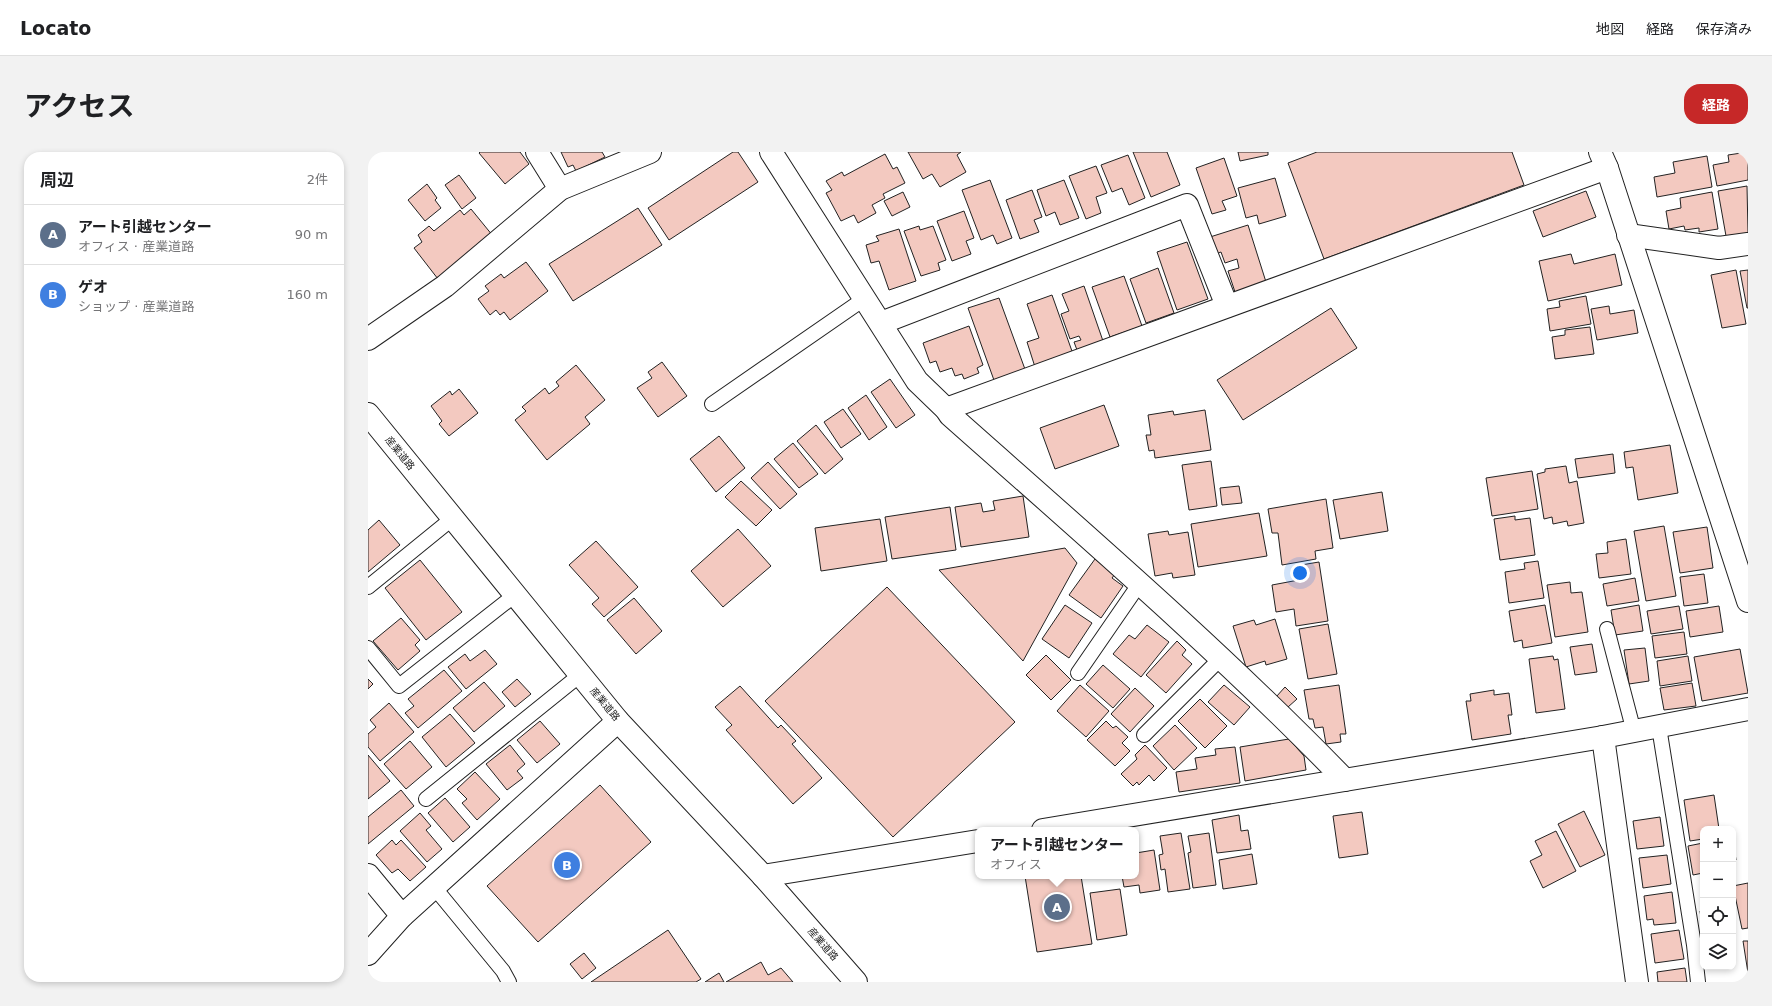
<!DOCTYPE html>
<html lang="ja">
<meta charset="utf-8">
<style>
body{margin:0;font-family:"DejaVu Sans","Noto Sans JP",sans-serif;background:#f2f2f2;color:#202124}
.controls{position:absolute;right:12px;bottom:12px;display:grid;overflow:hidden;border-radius:8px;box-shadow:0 2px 6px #0003}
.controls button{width:36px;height:36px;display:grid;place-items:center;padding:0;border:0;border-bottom:1px solid #e0e0e0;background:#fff;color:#202124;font:20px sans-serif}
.you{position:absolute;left:932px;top:421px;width:14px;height:14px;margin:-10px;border:3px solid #fff;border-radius:50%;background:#1a73e8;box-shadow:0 0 0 6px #1a73e833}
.badge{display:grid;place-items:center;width:26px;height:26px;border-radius:50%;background:#c62828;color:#fff;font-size:13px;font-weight:700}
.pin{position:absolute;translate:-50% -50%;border:2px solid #fff;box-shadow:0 1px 4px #0006}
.popup{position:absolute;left:607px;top:675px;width:164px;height:52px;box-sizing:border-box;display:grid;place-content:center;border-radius:8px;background:#fff;filter:drop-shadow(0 1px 3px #0005);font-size:13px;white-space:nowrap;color:#757577}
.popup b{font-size:15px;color:#202124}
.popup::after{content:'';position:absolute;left:50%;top:100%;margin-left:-8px;border:8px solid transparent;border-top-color:#fff}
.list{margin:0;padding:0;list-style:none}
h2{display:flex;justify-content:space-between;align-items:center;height:52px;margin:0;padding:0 16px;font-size:17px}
h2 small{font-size:13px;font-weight:400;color:#757577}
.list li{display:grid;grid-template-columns:26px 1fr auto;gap:12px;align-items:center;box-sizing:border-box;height:60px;padding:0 16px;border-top:1px solid #e0e0e0}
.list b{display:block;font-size:15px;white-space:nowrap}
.list p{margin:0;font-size:13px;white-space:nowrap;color:#757577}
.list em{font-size:13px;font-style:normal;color:#757577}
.icon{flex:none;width:22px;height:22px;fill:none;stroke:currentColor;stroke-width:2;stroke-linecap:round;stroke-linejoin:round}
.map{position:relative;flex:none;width:1380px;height:830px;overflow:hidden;border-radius:16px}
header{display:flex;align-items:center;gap:24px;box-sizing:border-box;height:56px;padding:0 20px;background:#fff;border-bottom:1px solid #e0e0e0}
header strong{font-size:19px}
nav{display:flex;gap:22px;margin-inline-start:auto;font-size:14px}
.intro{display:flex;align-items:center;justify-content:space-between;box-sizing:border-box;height:96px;padding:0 24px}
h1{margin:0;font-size:28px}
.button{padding:10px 18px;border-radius:16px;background:#c62828;color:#fff;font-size:14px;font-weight:700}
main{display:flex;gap:24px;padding:0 24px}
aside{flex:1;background:#fff;border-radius:16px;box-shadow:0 2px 6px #0003}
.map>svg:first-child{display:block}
</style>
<header>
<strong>Locato</strong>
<nav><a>地図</a><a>経路</a><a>保存済み</a></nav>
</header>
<div class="intro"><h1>アクセス</h1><a class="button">経路</a></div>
<main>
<aside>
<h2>周辺<small>2件</small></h2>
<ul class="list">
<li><span class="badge" style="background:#5c6f8a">A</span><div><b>アート引越センター</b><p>オフィス · 産業道路</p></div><em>90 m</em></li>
<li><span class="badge" style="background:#3f7fe0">B</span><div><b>ゲオ</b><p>ショップ · 産業道路</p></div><em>160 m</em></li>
</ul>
</aside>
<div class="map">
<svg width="1380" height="830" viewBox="0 0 1380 830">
<rect width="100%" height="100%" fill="#fff"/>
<g fill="#f3c9c0" stroke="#222">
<path d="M112 0H152L161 12 137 32 111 1Z"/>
<path d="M193 0H234L237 5 208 19 205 13 200 15Z"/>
<path d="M365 0H370L390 30 301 88 280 56Z"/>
<path d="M540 0H593L589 3 598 20 572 35 564 22 555 27Z"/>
<path d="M765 0H799L812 33 783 45Z"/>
<path d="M870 0H900V3L872 9Z"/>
<path d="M949 0H1144L1156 33 956 107 920 11Z"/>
<path d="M1380 0V28L1349 34 1345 13 1361 10 1360 3Z"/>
<path d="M517 2 525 17 529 15 537 31 515 42 517 46 504 53 508 61 490 71 486 63 473 69 458 41 464 38 458 29 474 20 476 24Z"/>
<path d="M760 3 777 46 761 53 754 36 744 40 733 13Z"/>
<path d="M1339 4 1344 35 1289 45 1286 25 1307 21 1305 10Z"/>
<path d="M856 6 869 44 854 49 858 58 844 62 828 16Z"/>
<path d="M728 14 739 41 728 45 733 61 718 67 701 24Z"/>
<path d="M91 23 108 46 94 57 77 33Z"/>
<path d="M907 26 918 64 891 72 889 63 878 66 870 36Z"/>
<path d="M622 28 644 86 629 92 625 83 613 88 594 38Z"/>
<path d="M696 28 711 66 692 73 687 60 678 64 669 38Z"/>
<path d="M59 32 69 46 67 48 73 56 57 69 40 48Z"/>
<path d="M1379 34 1380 81 1358 84 1350 39Z"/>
<path d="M664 38 674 65 666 68 671 80 652 87 638 48Z"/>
<path d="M1218 39 1228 65 1175 85 1165 59Z"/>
<path d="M535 40 542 55 524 64 516 49Z"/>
<path d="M1344 40 1350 77 1331 80V76L1317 78 1316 74 1301 77 1298 59 1313 56 1312 46Z"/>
<path d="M270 56 294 93 205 149 181 112Z"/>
<path d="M103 57 125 84 70 127 46 96 54 90 50 83 61 74 66 79 92 58 96 63Z"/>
<path d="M596 59 606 86 598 89 603 102 584 109 569 69Z"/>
<path d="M880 73 898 130 867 140 860 119 871 116 869 107 857 111 853 100 848 102 842 85Z"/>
<path d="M551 74 552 78 565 74 578 108 570 111 572 118 553 124 536 79Z"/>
<path d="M531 77 548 129 521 138 511 109 503 111 498 93 511 89 508 84Z"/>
<path d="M819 90 840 147 809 158 789 100Z"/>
<path d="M1203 102 1206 112 1247 102 1254 133 1180 149 1171 109Z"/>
<path d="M158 110 180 139 142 168 136 160 132 163 128 158 122 163 110 147 121 139 117 134 133 122 136 126Z"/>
<path d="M790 116 806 161 778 171 762 127Z"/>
<path d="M1368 118 1378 172 1354 176 1343 123Z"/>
<path d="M1380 118V156H1379L1372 119Z"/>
<path d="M756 124 774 174 742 185 724 135Z"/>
<path d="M716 134 735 189 709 198 706 190 713 188 711 184 702 187 693 162 701 159 694 142Z"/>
<path d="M684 143 705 202 667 215 659 190 671 186 659 152Z"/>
<path d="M1218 144 1223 172 1182 179 1179 157 1192 155 1191 149Z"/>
<path d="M631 146 658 220 627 231 600 156Z"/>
<path d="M1241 154 1242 162 1266 158 1270 181 1229 188 1223 157Z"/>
<path d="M963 156 989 196 875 268 849 228Z"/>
<path d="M601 174 615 213 609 216 611 221 596 227 594 222 587 224 584 216 572 220 568 209 562 211 555 191Z"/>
<path d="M1222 175 1226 202 1187 207 1184 185 1197 183V178Z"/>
<path d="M294 210 319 244 290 265 269 236 284 226 280 220Z"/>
<path d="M208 213 237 248 217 265 222 272 179 308 147 268 158 259 154 255 177 236 181 242 191 234 188 230Z"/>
<path d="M522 227 547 263 528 276 503 240Z"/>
<path d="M91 237 110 261 81 284 71 272 74 269 63 254 82 239 84 243Z"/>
<path d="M498 243 519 275 501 288 480 256Z"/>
<path d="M736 253 751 294 687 317 672 276Z"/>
<path d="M475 257 493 282 473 296 456 270Z"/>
<path d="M837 258 843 298 787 306 786 298 781 299 778 283H783L780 263 805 259 806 263Z"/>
<path d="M448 273 475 307 457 322 429 289Z"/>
<path d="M351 284 377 316 348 340 322 307Z"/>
<path d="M425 291 450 322 431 336 406 307Z"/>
<path d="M1302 293 1310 341 1270 348 1265 315 1258 316 1256 300Z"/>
<path d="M1245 302 1247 321 1210 326 1207 307Z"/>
<path d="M843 309 849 354 821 358 814 313Z"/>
<path d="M400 310 429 342 412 357 383 326Z"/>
<path d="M1198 314 1201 331 1209 329 1216 371 1200 374 1199 369 1185 372 1184 365 1176 367 1169 322 1177 320V317Z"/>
<path d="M1164 319 1170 357 1124 364 1118 326Z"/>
<path d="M373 329 404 358 388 374 357 345Z"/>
<path d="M871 334 874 351 854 353 852 336Z"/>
<path d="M1014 340 1020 379 972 387 965 348Z"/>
<path d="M655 344 661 385 593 395 587 355 613 351 615 360 627 358 625 349Z"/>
<path d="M958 347 965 396 947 399 948 407 914 413 910 381H904L900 357Z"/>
<path d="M582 355 588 398 524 407 517 365Z"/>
<path d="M891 361 899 404 830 415 823 372Z"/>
<path d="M1147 364V368L1162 366 1167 403 1132 408 1126 367Z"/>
<path d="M512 367 519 409 453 419 447 376Z"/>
<path d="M11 368 32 393 0 420V378Z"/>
<path d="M1296 374 1308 444 1278 449 1266 379Z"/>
<path d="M1339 375 1345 416 1312 421 1305 380Z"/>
<path d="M370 377 403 414 355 455 323 419Z"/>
<path d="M800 379 801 383 820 380 827 423 805 426 804 421 787 424 780 382Z"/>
<path d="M1258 387 1263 422 1231 426 1228 402 1240 401 1239 390Z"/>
<path d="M228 389 270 435 236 465 224 452 231 446 201 413Z"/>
<path d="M697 396 709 411 655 509 571 418Z"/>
<path d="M727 407 747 422 744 426 755 434 733 466 701 443Z"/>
<path d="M52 408 94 460 58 488 17 436Z"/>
<path d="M1170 409 1176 446 1141 451 1137 420 1157 417 1156 411Z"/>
<path d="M951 410 960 469 928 474 926 457 908 460 904 433 936 427 933 413Z"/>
<path d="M1336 422 1340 451 1316 454 1312 425Z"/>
<path d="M1267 426 1271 449 1239 454 1235 432Z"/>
<path d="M1202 430 1203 441 1214 440 1220 480 1187 485 1179 433Z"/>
<path d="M519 435 647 570 525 685 397 549Z"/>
<path d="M266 446 294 479 268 502 239 468Z"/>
<path d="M697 453 724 471 701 506 674 487Z"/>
<path d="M1177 453 1184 491 1155 496 1154 488 1146 490 1141 459Z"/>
<path d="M1271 453 1275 479 1247 483 1243 458Z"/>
<path d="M1311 454 1315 477 1283 482 1279 459Z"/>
<path d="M1351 454 1355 480 1322 485 1318 459Z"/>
<path d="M33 466 52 488 47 493 52 499 30 518 5 489Z"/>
<path d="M907 467 919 507 898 513 897 509 878 515 865 474 886 468 888 473Z"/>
<path d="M960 472 969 522 940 527 931 477Z"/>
<path d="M779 473 801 490 773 525 745 502 761 483 767 487Z"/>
<path d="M1316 480 1319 502 1287 506 1284 484Z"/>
<path d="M809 489 818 498 814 503 824 512 798 541 778 523Z"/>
<path d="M1224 492 1229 520 1207 523 1202 495Z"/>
<path d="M1277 496 1281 529 1261 532 1256 498Z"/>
<path d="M1372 497 1380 541 1334 549 1326 505Z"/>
<path d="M117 498 129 512 98 537 80 515 97 502 102 509Z"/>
<path d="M678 503 703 528 683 548 658 523Z"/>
<path d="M1185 504 1186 508 1190 507 1197 557 1168 561 1161 507Z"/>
<path d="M1320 504 1324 529 1292 534 1289 509Z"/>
<path d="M735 513 762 537 745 556 718 532Z"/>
<path d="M76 518 94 539 50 576 37 561 46 554 40 547Z"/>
<path d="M0 527 5 532 0 537Z"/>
<path d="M149 527 163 542 147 555 134 540Z"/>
<path d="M116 530 137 554 106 580 85 556Z"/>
<path d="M1324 531 1328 554 1296 558 1292 536Z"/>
<path d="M712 533 741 559 718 585 689 559Z"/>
<path d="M856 533 882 555 866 573 840 550Z"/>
<path d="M971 533 978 582H972L973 590 958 592 955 575 947 576 945 567H941L936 538Z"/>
<path d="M372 534 410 576 413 573 428 589 424 592 454 626 425 652 358 578 364 573 347 555Z"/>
<path d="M917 535 929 547 920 555 908 545Z"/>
<path d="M767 536 786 554 762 580 743 562Z"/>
<path d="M1126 538V543L1141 541 1144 563H1140L1143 582 1104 588 1098 549H1103L1102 542Z"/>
<path d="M832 547 859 574 837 596 810 569Z"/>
<path d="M21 551 46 580 12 609 0 595V582L8 575 2 568Z"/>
<path d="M82 562 107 591 78 615 54 585Z"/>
<path d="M172 569 192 592 169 611 149 588Z"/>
<path d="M738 569 745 576 748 574 760 585 754 591 762 599 747 614 719 588Z"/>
<path d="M807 573 829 596 806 618 785 594Z"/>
<path d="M921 587 936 604 938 618 877 629 872 595Z"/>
<path d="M42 589 64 615 38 637 16 612Z"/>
<path d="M142 593 157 612 149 619 155 626 139 638 118 612Z"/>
<path d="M777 593 799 616 786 629 781 623 771 633 769 630 765 634 753 622 769 607 767 603Z"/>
<path d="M867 595 872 631 811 640 808 620 829 617 827 606 848 603 847 597Z"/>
<path d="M0 603 22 629 0 647Z"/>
<path d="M107 620 132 647 109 668 94 651 99 647 89 637Z"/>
<path d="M232 633 283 690 170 790 119 734Z"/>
<path d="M33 638 46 654 0 692V665Z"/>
<path d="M1346 643 1351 677H1335V687L1322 689 1316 648Z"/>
<path d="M77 646 102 675 85 690 60 661Z"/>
<path d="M1216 659 1237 703 1212 715 1190 672Z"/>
<path d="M994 660 1000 702 971 706 965 664Z"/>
<path d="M52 661 63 674 58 678 74 697 59 710 32 679Z"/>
<path d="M871 663 873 679 880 678 883 697 849 701 844 668Z"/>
<path d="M1292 665 1296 694 1269 697 1265 669Z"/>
<path d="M1188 679 1208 719 1175 736 1162 709 1174 703 1167 689Z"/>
<path d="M813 681 822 737 800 740 797 717 793 718 791 703 795 702 792 684Z"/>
<path d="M841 681 848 733 825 736 820 701 823 700 820 684Z"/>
<path d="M24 688 28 693 33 688 58 715 42 729 30 717 24 721 8 703Z"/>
<path d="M1335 691V721L1325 723 1320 694Z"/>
<path d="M1365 694H1366L1368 708 1365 709Z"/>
<path d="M786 698 792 738 772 741 771 733 756 735 754 724H768V701Z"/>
<path d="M884 702 889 732 855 737 851 708Z"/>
<path d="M1299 703 1303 732 1275 736 1271 706Z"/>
<path d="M657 724H713L724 792 669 800Z"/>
<path d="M1380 731V776L1374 777 1365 734Z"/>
<path d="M752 737 759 783 729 788 722 741Z"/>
<path d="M1304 740 1308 771 1286 773 1285 767 1279 768 1276 744Z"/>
<path d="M1335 758V779L1332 759Z"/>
<path d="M300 778 333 827 328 830H223Z"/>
<path d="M1311 778 1316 807 1287 811 1283 782Z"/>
<path d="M1375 789H1380V821Z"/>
<path d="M216 801 228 816 214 827 202 812Z"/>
<path d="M393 810 400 823 413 816 425 830H358Z"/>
<path d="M1317 816 1319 830H1290L1289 820Z"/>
<path d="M351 821 356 830H337Z"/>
</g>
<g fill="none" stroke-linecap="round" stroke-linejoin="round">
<defs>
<g id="service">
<path d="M344 252 496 147"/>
<path d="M0 435 85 366"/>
<path d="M1239 477 1266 580"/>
<path d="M0 496 31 534 147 443"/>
<path d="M710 521 772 431"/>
<path d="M1291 575 1326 793 1330 830"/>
<path d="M776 583 852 507"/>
<path d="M58 647 212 523"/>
<path d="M66 735 135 819 141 830"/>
</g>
<g id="minor">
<path d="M169 0 192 37"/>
<path d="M403 0 549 229 578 257 582 263C716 382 852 499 977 628"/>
<path d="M1260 83 1351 96 1380 92"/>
<path d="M513 171 819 53 859 154"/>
<path d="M0 187 77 134 192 37 282 0"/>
<path d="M578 257 1239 16"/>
<path d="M1235 585 1269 830"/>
<path d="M675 678 1235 585 1380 557"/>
<path d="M0 723 34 764"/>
<path d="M395 724 610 689"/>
<path d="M0 802 34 764 250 569"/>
</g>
<path id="tertiary" d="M1232 0 1239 16 1380 449"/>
<path id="primary" d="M0 262 250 569 395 724 488 830"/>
</defs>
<use href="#service" stroke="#222" stroke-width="16"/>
<use href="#minor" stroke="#222" stroke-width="24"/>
<use href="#tertiary" stroke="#222" stroke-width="24"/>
<use href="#primary" stroke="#222" stroke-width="24"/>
<use href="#service" stroke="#fff" stroke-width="14"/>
<use href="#minor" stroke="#fff" stroke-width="22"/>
<use href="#tertiary" stroke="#fff" stroke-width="22"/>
<use href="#primary" stroke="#fff" stroke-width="22"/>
</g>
<g text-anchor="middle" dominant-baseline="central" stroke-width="3" stroke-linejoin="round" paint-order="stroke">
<g font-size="10" fill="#222" stroke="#fff">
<text transform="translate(32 301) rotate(51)">産業道路</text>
<text transform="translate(237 552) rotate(50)">産業道路</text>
<text transform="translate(455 792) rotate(49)">産業道路</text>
</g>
</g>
</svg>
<div class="controls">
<button>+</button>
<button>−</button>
<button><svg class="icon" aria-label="locate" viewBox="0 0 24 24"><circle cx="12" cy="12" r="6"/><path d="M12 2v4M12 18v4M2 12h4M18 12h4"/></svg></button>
<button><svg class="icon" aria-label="layers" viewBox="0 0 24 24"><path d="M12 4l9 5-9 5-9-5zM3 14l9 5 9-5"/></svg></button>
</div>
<div class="you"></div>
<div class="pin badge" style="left:689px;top:755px;background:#5c6f8a">A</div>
<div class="popup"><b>アート引越センター</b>オフィス</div>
<div class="pin badge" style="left:199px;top:713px;background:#3f7fe0">B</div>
</div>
</main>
